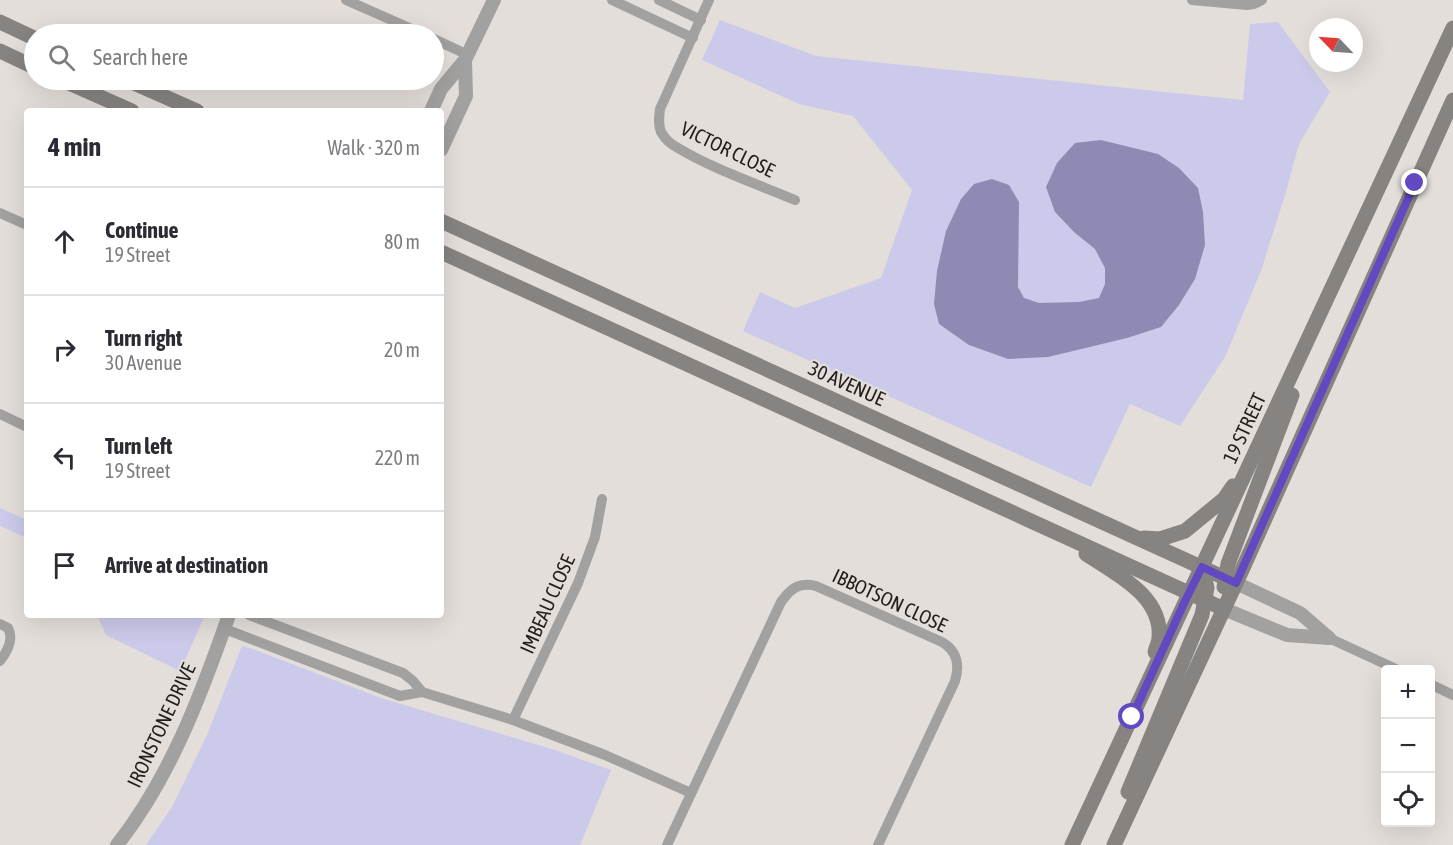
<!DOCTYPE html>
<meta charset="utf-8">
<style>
body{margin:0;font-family:"Asap Condensed",sans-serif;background:#f2f2f3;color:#2b2b33}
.controls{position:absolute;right:18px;bottom:18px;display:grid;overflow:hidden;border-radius:6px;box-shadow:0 6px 24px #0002}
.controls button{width:54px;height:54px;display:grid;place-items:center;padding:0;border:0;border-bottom:2px solid #e1e1e2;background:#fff;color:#2b2b33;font:30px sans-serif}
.compass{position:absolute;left:1309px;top:18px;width:54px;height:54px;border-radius:50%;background:#fff;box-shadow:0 6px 24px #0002;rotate:295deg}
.stop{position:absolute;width:18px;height:18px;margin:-14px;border:4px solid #6248c1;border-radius:50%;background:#fff}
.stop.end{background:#6248c1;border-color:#fff;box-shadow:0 2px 6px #0008}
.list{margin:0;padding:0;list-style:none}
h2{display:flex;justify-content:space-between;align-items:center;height:78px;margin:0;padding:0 24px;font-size:26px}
h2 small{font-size:20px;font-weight:400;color:#7c7c81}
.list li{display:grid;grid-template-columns:39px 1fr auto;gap:18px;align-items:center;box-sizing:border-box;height:108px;padding:0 24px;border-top:2px solid #e1e1e2}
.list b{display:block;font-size:22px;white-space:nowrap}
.list p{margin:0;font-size:20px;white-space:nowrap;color:#7c7c81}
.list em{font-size:20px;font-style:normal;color:#7c7c81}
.icon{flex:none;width:33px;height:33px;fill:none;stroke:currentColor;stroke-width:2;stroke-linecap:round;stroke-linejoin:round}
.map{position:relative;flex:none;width:1453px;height:845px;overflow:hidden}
.search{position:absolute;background:#fff;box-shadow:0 6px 24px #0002;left:24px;top:24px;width:420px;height:66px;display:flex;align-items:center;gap:15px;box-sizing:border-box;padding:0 21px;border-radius:33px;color:#7c7c81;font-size:22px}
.panel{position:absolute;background:#fff;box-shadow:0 6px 24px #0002;left:24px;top:108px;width:420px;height:510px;border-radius:6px}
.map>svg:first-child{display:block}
</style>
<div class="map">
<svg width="1453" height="845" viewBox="0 0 1453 845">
<rect width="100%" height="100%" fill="#e3deda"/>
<g fill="#cccaea">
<path d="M720 20 816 56 1243 100 1250 24 1278 22 1330 92 1299 144 1285 195 1261 271 1225 357 1180 426 1130 404 1091 487 743 331 760 292 795 308 881 278 912 190 853 116 799 104 702 60Z"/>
<path d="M0 508 27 520V538L0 526Z"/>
<path d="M97 615H205L180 671 106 635Z"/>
<path d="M242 646 250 648 381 698 552 749 611 770 580 845H146L172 807 207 735Z"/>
</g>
<path fill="#8d8ab3" d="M1101 140 1158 154 1179 168 1198 188 1203 212 1205 245 1195 279 1179 305 1161 327 1127 338 1048 357 1008 359 969 345 939 324 934 304 937 271 946 231 961 199 974 184 992 179 1009 185 1019 202 1018 287 1024 298 1039 303 1079 302 1099 298 1105 284V268L1095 249 1074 232 1055 212 1046 187 1057 163 1075 143Z"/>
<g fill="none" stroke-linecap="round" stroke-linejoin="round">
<g stroke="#a3a19f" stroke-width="10">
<path d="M346 0 423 34"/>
<path d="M612 0 693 38"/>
<path d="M659 0 701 20"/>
<path d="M709 0 660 109C659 117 658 125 661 132 665 139 672 145 678 148 713 169 757 184 795 200"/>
<path d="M1192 0 1247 5 1254 4 1262 0"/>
<path d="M434 39 468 55"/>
<path d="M0 213 27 225"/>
<path d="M0 414 27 427"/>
<path d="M249 615 403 673 413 681 422 692"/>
<path d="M0 624 8 628C14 639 7 652 0 661"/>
<path d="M225 629 400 696 422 692 513 720 605 755 691 793"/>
<path d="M1329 638 1398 670"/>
<path d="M1430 684 1453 695"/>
<path d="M513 720 578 583 595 537 602 499"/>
<path d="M667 845 781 602C791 588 799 582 816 586L942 642C957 651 960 664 955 681L878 845"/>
</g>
<g stroke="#a3a19f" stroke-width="14">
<path d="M431 111 441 89 465 60 494 0"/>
<path d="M441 150 466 96 465 60"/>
<path d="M1236 583 1300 613 1329 638"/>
<path d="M1224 609 1287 635 1329 638"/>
<path d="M117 845C170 778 201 695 229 615"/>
</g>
<g stroke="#868380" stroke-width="15">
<path d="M0 22 34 38"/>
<path d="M0 51 34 67"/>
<path d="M62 80 132 111"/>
<path d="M127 80 197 111"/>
<path d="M441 221 1236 583"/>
<path d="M441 252 1224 609"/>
<path d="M1144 538 1160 539 1185 531 1224 499 1233 486"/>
<path d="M1086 554C1115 573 1163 596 1159 638 1159 642 1156 647 1155 652"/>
<path d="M1224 587 1228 564 1292 395"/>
<path d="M1128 792 1202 615 1207 588 1202 567"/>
<path d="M1072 845 1453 28"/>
<path d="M1114 845 1242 570 1453 100"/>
</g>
</g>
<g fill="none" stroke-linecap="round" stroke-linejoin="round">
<path stroke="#6248c1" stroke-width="8" d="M1132 717 1185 601 1202 567 1236 583 1415 183"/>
</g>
<g text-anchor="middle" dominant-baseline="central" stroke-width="4.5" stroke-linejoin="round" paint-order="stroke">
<g font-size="20" fill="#211f1e" stroke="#e3deda">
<text transform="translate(728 149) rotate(26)">VICTOR CLOSE</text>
<text transform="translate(847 383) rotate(24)">30 AVENUE</text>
<text transform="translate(1244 428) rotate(-65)">19 STREET</text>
<text transform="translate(890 600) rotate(25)">IBBOTSON CLOSE</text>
<text transform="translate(547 604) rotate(-66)">IMBEAU CLOSE</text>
<text transform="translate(161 725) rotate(-65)">IRONSTONE DRIVE</text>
</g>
</g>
</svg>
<div class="controls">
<button>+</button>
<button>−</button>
<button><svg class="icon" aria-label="locate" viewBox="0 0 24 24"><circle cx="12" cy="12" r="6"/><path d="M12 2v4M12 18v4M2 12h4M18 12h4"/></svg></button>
</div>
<svg class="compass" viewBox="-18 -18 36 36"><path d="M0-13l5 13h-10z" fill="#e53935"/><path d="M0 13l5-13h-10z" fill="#7c7c81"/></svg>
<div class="stop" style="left:1132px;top:717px"></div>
<div class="stop end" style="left:1415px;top:183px"></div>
<div class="search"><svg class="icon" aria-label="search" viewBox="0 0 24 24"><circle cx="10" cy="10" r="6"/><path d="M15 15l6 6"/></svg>Search here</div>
<section class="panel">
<h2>4 min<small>Walk · 320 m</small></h2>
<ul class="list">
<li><svg class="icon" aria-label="ahead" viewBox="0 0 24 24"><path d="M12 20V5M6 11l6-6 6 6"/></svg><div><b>Continue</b><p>19 Street</p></div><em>80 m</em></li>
<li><svg class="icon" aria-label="right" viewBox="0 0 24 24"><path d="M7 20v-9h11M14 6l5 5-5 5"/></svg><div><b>Turn right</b><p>30 Avenue</p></div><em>20 m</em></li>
<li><svg class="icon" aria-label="left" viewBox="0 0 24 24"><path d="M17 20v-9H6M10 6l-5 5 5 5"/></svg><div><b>Turn left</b><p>19 Street</p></div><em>220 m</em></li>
<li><svg class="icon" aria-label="arrive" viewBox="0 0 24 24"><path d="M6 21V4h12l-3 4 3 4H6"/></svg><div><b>Arrive at destination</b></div></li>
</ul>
</section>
</div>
